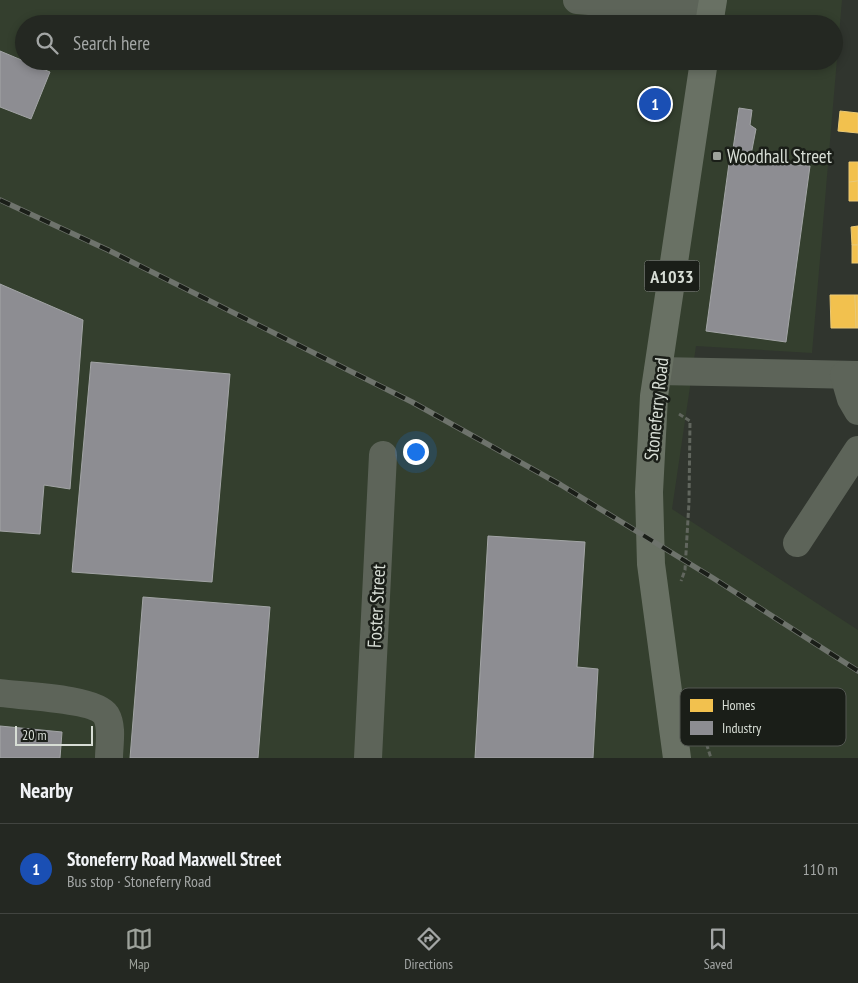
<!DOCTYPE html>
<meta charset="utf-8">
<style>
body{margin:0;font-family:"PT Sans Narrow",sans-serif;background:#30342f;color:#f1f3f6}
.scale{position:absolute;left:15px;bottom:12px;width:78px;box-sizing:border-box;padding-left:5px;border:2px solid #d7ddd5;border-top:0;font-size:14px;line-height:18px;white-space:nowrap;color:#d7ddd5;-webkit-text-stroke:4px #1a1e18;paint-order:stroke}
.you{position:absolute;left:415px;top:451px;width:18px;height:18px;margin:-12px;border:4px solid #fff;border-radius:50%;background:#1a73e8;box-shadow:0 0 0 8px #1a73e833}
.badge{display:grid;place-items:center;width:32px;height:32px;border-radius:50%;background:#9da29b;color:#fff;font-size:16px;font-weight:700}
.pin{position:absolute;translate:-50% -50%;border:2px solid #fff;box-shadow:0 1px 5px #0006}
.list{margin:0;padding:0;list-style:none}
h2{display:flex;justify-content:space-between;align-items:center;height:65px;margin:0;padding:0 20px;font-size:21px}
h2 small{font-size:16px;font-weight:400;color:#a3a6a5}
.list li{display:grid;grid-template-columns:32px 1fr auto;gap:15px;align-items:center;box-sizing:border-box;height:90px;padding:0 20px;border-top:1px solid #414440}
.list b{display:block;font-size:19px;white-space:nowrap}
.list p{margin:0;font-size:16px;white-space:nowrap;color:#a3a6a5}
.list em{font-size:16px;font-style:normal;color:#a3a6a5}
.icon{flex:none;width:28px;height:28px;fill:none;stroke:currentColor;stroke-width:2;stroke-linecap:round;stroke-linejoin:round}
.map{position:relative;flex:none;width:858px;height:758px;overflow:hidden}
.search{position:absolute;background:#242822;box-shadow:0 2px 8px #0003;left:15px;right:15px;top:15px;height:55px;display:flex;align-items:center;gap:12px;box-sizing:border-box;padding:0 18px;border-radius:28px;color:#a3a6a5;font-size:19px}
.sheet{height:155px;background:#242822}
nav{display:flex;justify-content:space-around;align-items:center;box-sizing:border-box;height:70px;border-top:1px solid #414440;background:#242822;font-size:14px;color:#a3a6a5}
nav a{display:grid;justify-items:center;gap:2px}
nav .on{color:#9da29b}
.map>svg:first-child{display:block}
</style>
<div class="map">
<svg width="858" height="758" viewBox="0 0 858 758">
<rect width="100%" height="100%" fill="#30352e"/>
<path fill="#343f2e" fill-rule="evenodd" d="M0 0H842L812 353 696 346 672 509 858 630V758H0ZM24 24H834V61H24Z"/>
<g fill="#f2c14e" stroke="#eac976">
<path d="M840 111 858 113V133L838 131Z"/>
<path d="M849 162H858V181L849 182Z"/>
<path d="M858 181V201H849V182Z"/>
<path d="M858 226V245H852L851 227Z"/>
<rect x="852" y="245" width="6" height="18"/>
<path d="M830 295H855L856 328H831Z"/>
<path d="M855 295H858V328H856Z"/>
</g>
<g fill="#8d8d92" stroke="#a3a5a6">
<path d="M0 51 50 72 31 119 0 107Z"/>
<path d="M739 108 752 110 750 125 756 129 750 160 810 166 786 342 706 331 730 156H732Z"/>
<path d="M0 284 83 320 70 489 44 485 40 534 0 531Z"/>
<path d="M91 362 230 374 212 582 72 572Z"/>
<path d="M488 536 585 542 577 667 598 669 593 758H475Z"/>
<path d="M143 597 270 607 258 758H130Z"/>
<path d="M0 726 62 732 60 758H0Z"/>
</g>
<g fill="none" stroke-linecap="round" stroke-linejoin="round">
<g stroke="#61665e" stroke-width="3" stroke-dasharray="5 2.5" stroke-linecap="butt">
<path d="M679 414 690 421 689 502 685 570 681 581"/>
<path d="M702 730 711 758"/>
</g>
<g stroke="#5d6459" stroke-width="28">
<path d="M577 0 711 11"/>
<path d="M658 371 858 375"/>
<path d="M844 375 851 399 858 411"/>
<path d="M797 543 858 450"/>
<path d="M0 693C21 696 95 698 106 715 113 727 109 745 109 758"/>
<path d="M368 758 383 455"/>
</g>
<g stroke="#697164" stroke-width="28">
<path d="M709 24 713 0"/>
<path d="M677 758 651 564 649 492 654 396 704 61"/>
</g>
<defs>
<path id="rail" d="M0 200 108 250 412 402 561 485 713 578 858 671"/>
</defs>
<use href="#rail" stroke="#6e736c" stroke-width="5.5"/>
<use href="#rail" stroke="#1a1e18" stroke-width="4" stroke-dasharray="11" stroke-linecap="butt"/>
</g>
<rect fill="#9da29b" stroke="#1a1e18" stroke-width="2" x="712" y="151" width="10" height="10" rx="2.5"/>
<g text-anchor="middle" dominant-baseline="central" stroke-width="5" stroke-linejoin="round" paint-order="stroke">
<rect fill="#1a1e18" stroke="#9ea49c" stroke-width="1" x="644.5" y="260.5" width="55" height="31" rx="4"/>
<g font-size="18" font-weight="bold" fill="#d7ddd5">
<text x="672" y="276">A1033</text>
</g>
<g font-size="19" fill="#d7ddd5" stroke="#1a1e18" text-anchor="start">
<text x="727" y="156">Woodhall Street</text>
</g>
<g font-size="19" fill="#d7ddd5" stroke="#1a1e18">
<text transform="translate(656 409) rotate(-84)">Stoneferry Road</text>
<text transform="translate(376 606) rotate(-87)">Foster Street</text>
</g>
</g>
<rect x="680" y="688" width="166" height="58" rx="8" fill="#1a1e18" stroke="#535751" stroke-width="1"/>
<rect x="690" y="699" width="23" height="13" fill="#f2c14e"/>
<rect x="690" y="721" width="23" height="14" fill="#8d8d92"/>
<g font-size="14" fill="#d7ddd5">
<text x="722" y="710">Homes</text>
<text x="722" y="733">Industry</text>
</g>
</svg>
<div class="scale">20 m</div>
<div class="you"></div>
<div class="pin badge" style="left:655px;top:104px;background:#1a4fb4">1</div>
<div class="search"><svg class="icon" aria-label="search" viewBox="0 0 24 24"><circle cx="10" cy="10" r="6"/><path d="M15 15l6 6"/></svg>Search here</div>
</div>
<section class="sheet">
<h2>Nearby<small></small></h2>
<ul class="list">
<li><span class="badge" style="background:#1a4fb4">1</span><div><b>Stoneferry Road Maxwell Street</b><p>Bus stop · Stoneferry Road</p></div><em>110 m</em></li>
</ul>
</section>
<nav>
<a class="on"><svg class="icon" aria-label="map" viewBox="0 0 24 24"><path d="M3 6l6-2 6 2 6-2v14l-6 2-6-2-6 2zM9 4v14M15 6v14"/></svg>Map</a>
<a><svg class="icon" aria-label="directions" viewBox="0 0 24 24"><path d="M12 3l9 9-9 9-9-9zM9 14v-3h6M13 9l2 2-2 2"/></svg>Directions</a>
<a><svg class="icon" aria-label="saved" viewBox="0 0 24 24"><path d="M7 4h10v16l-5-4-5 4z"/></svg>Saved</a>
</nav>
